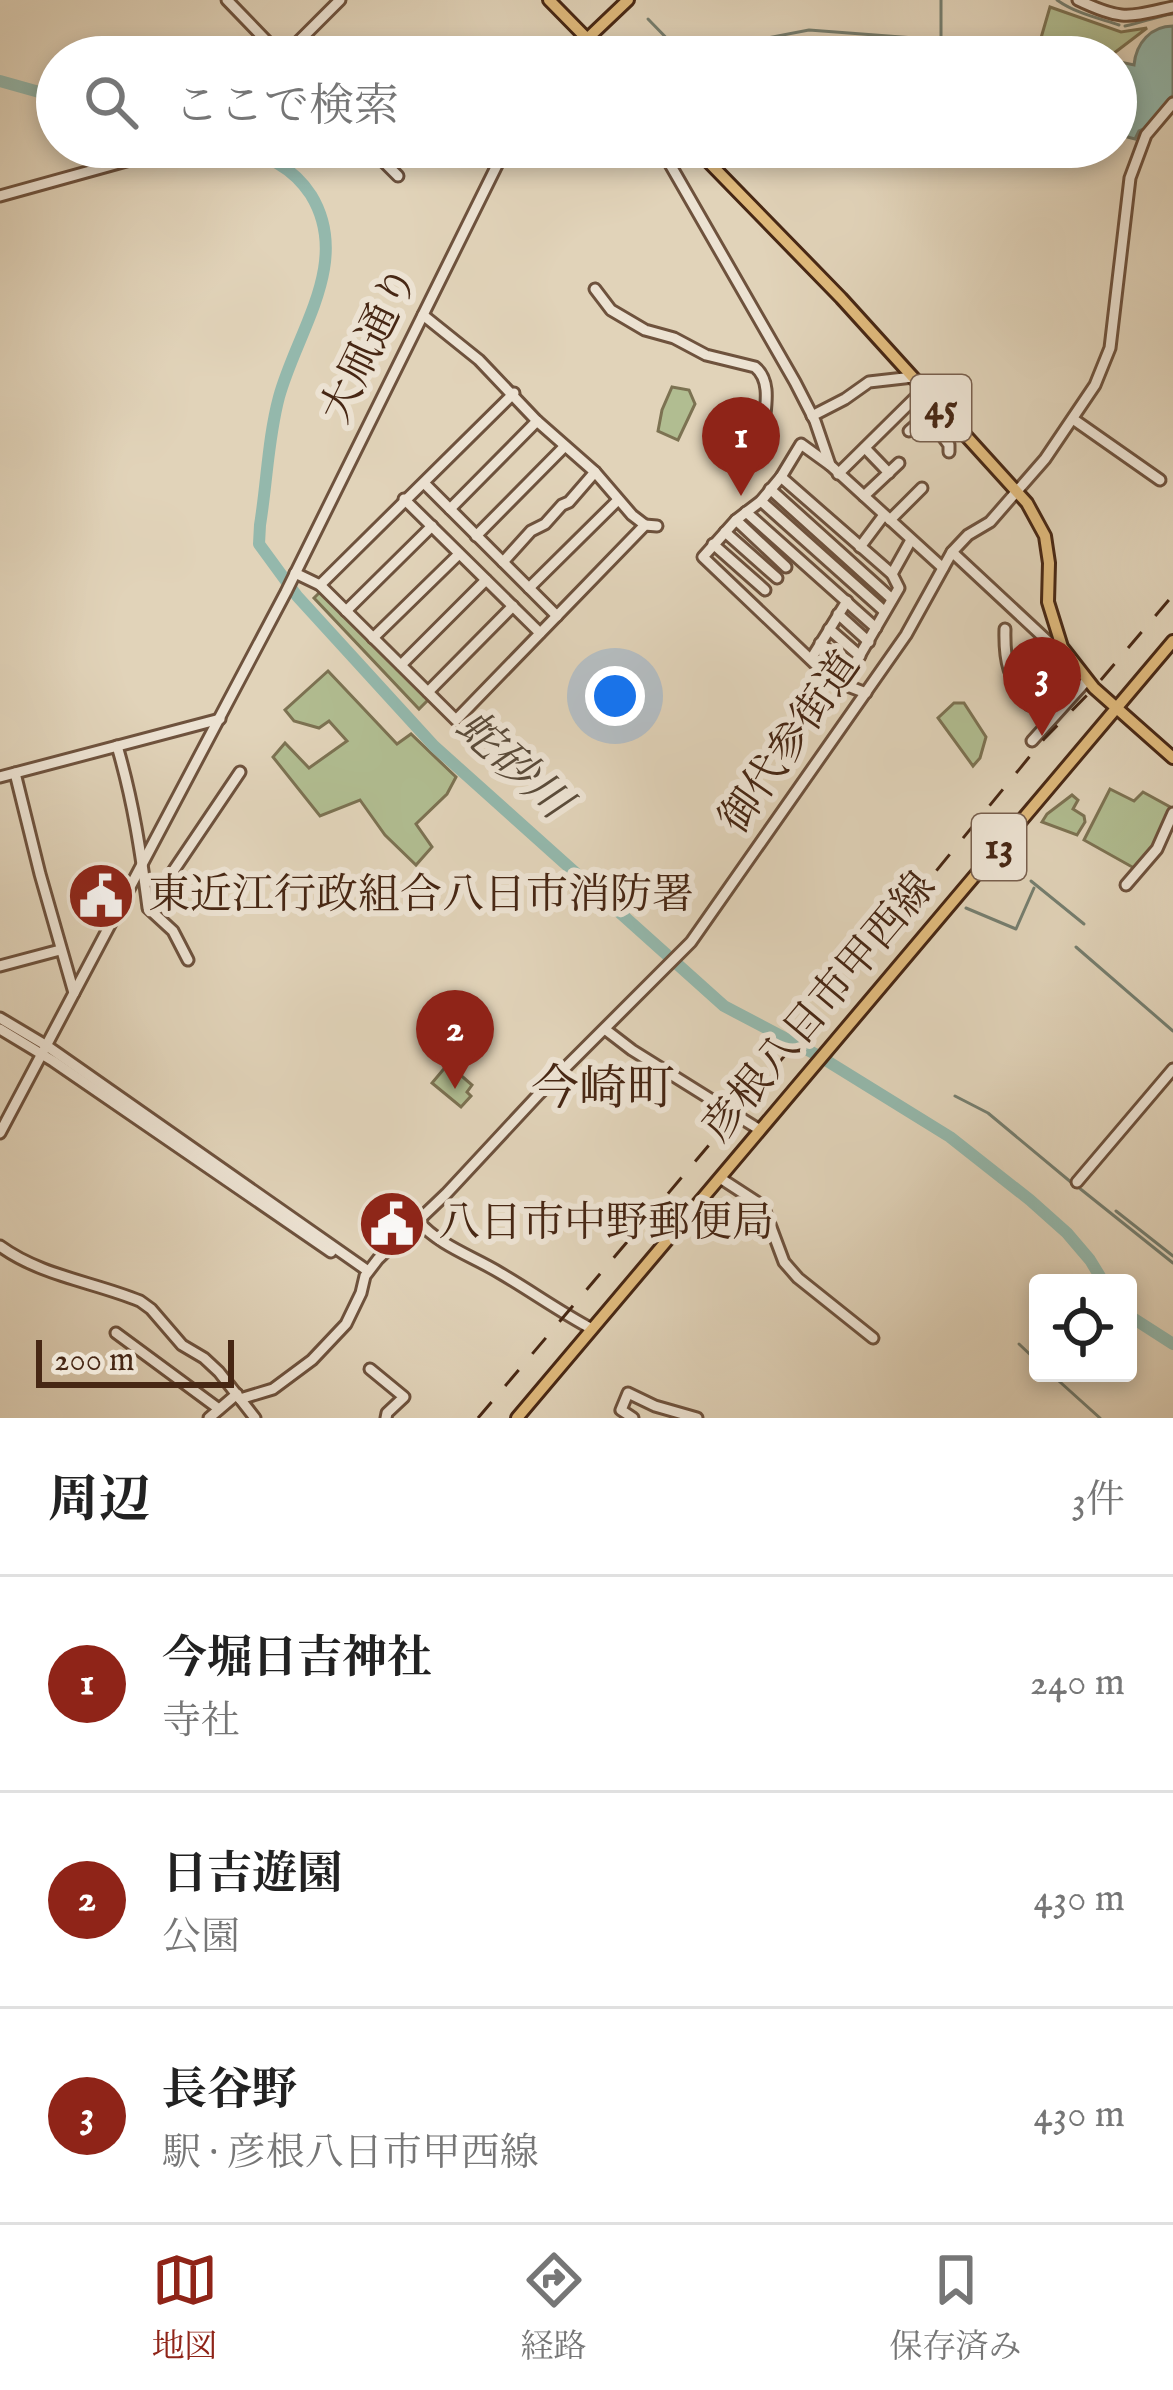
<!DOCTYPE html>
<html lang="ja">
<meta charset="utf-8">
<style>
body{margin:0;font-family:"IM FELL English","Noto Serif JP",serif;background:#f6f6f6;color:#222}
.controls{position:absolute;right:36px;bottom:36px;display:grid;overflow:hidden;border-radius:12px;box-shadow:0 6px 18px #0003}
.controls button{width:108px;height:108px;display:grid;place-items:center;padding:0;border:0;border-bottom:3px solid #e0e0e0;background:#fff;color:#222;font:60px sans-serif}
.scale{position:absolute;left:36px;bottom:30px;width:198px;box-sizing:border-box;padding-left:12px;border:6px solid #472714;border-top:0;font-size:33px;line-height:42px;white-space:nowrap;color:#472714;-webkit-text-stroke:9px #ece2d2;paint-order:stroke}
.you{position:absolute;left:615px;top:696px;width:42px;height:42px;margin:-30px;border:9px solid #fff;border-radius:50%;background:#1a73e8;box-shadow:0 0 0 18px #1a73e833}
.badge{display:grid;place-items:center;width:78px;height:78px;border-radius:50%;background:#8f2418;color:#fff;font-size:39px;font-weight:700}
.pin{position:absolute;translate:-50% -99px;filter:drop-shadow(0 3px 6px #0008)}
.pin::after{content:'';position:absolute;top:63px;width:42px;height:36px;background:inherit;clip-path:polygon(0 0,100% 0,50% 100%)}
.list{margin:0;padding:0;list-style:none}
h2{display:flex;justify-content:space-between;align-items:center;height:156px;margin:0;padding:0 48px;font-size:51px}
h2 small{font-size:39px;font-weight:400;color:#767676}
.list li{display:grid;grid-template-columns:78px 1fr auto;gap:36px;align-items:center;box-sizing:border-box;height:216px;padding:0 48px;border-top:3px solid #e0e0e0}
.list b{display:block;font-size:45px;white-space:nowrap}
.list p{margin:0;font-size:39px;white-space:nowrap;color:#767676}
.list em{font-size:39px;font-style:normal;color:#767676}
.icon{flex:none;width:66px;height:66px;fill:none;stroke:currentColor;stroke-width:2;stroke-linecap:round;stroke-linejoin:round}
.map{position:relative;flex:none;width:1173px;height:1418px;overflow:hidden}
.search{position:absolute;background:#fff;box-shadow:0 6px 18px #0003;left:36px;right:36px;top:36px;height:132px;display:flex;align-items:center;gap:30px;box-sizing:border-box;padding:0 42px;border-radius:66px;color:#767676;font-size:45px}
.sheet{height:804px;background:#fff}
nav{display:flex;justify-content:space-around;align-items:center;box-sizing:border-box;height:168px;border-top:3px solid #e0e0e0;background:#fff;font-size:33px;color:#767676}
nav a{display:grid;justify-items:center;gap:6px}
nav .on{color:#8f2418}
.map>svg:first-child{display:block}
</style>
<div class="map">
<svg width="1173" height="1418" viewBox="0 0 1173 1418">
<rect width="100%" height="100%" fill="#e1d3b9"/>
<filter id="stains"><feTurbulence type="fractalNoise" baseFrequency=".00167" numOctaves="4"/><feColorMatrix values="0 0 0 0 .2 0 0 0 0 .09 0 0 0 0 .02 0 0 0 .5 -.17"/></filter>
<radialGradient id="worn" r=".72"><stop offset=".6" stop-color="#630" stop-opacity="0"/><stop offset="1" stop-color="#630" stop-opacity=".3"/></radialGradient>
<g fill="#b1bd91" stroke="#7c7252" stroke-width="3">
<path d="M1050 7 1121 32 1147 28 1109 57H1040L1036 55Z"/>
<path d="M672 387 689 390 695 404 678 440 658 431 662 410Z"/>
<path d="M322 590 430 698 419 709 314 598Z"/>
<path d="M328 671 397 744 411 734 456 777 447 794 416 824 432 847 416 865 385 835 360 800 320 816 273 757 285 743 309 768 347 741 329 721 319 728 294 721 285 710Z"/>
<path d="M954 703H964L986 737 980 758 973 766 938 718Z"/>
<path d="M1110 789 1134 801 1143 792 1172 808 1156 847 1134 868 1084 840Z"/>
<path d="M1072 795 1078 800 1073 809 1084 816 1085 822 1077 835 1042 822 1047 814Z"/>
<path d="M448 1064 472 1085 467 1092 471 1096 461 1107 432 1083Z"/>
</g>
<path fill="#94b8ac" stroke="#757e6f" stroke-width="3" d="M1173 26V95L1144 129 1139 131 1135 139 1116 134V61L1134 65C1136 43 1151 26 1173 26Z"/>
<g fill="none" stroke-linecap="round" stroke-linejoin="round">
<g stroke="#757e6f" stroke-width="3">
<path d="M1057 0C1075 13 1098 18 1119 25"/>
<path d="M648 19 682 54 745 43"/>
<path d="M1125 26C1137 24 1165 14 1173 14"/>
<path d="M941 40V0"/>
<path d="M746 42 809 30 941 40 1018 57"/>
<path d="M1031 881 1084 924"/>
<path d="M966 908 1016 929 1034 888"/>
<path d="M1076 947 1173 1031"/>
<path d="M955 1096 988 1113 1072 1183"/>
<path d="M1078 1187 1173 1263"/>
<path d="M1116 1211 1173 1256"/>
<path d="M1019 1344 1038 1362"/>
<path d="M1050 1373 1100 1418"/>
</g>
<g stroke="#94b8ac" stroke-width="12">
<path d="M0 81 57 97"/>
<path d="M235 147C267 156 292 166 311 195 352 262 297 331 279 397 268 438 267 482 260 525L259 544 297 596 434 746 724 1006 819 1056 950 1137 1030 1200 1067 1233 1090 1260 1104 1283"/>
<path d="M1128 1315 1173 1344"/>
</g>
<defs>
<g id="minor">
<path d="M227 0 282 57"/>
<path d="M1078 0C1122 21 1127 17 1173 7"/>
<path d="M283 57 340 0"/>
<path d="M574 57 587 39"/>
<path d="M369 147 398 176"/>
<path d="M664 147 663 152 795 382 815 421 830 465"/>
<path d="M0 196 177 147"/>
<path d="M595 289 611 310 645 330 674 338 706 355 755 367C771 380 766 404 764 423"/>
<path d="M423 315 479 360 537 421 595 472 632 515 645 525"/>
<path d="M812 416 845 399 869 382 913 377"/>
<path d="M1073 419 1160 480"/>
<path d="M909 431 938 405"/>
<path d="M865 448 889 473"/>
<path d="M949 452V445L941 434 955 423"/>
<path d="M838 474 924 389"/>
<path d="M781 477 892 574"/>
<path d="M424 483 557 616"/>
<path d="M770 489 892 599"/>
<path d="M864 496 899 463"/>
<path d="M404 499 540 633"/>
<path d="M761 501 884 611"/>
<path d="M450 509 537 421"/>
<path d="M746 512 876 628"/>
<path d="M736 520 786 567"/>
<path d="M890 520 922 488"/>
<path d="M725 532 777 578"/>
<path d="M476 536 565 446"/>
<path d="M713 544 765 590"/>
<path d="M860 547 884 515"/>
<path d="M952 552 1054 647H1062"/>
<path d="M503 562 531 531 545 524 562 505 569 502 595 472"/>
<path d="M295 573 320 585 456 720 645 525 657 526"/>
<path d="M320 585 514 393"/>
<path d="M529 588 618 500"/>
<path d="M346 611 432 526"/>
<path d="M838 614 869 642"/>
<path d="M829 629 860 656"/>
<path d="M1005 629C1004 664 1009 677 1029 705L1073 664"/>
<path d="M373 638 459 554"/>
<path d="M820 643 850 671"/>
<path d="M811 659 847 601"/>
<path d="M401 665 486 580"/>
<path d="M843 684 899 588 892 574 911 540"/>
<path d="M1015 686 1054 647"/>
<path d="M428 692 513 606"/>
<path d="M866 693 832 680 703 557 736 520 761 501 781 477 801 444 830 465 943 568"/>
<path d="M1032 741 1087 680"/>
<path d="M117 746C133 800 141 853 148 908L173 931 188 960"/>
<path d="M15 773 40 874 74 993"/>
<path d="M0 777 220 719"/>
<path d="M1126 885 1157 849 1173 813"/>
<path d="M149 907 240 772"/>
<path d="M0 966 60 950"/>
<path d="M0 1018 47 1046 368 1271"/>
<path d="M0 1029 53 1061 331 1252"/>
<path d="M606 1030 632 1050 760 1130"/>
<path d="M0 1133 286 592 506 147"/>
<path d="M720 1178 763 1206 784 1262 798 1278 873 1338"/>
<path d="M1077 1182 1173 1069"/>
<path d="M418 1221C440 1246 472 1256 500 1273 531 1291 560 1312 592 1329"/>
<path d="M0 1246C41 1276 94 1282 140 1301L151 1309 182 1345 204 1358 219 1372 255 1418"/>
<path d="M116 1333 219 1409"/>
<path d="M370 1369 404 1397 387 1413 386 1418"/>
<path d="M240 1399 273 1389 312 1360 346 1324 361 1293 365 1276 378 1259 446 1194 539 1094 691 942 906 635 952 552 968 535 990 522 1045 459 1095 385 1110 348 1130 178 1146 135 1173 103"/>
<path d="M209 1418 237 1394"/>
<path d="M633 1418 621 1410 628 1393 655 1406 697 1418"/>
</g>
<g id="major">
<path d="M549 0 605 57"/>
<path d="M587 39 628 0"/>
<path d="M694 147 841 298 1027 503 1045 536 1049 563 1048 602 1062 647 1094 688 1173 758"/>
<path d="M517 1418 1173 641"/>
</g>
</defs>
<use href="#minor" stroke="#6e523d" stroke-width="15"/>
<use href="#major" stroke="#472714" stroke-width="16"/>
<use href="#minor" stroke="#ece2d2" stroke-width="9"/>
<use href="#major" stroke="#e0ba7c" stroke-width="10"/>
<path stroke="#472714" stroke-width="3" stroke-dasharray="21 21" stroke-linecap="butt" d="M478 1418 798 1040 1044 739 1094 688 1173 595"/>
</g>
<defs>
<symbol id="civic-disc" viewBox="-11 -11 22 22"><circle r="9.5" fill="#8f2418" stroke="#ece2d2"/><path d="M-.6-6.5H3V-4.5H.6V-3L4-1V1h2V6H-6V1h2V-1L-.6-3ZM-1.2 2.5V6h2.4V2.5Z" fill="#fff"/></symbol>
</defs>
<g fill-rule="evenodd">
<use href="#civic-disc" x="63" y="858" width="76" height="76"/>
<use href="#civic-disc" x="354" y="1186" width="76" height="76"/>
</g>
<g text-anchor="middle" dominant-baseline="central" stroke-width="12" stroke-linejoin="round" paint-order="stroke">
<g fill="#ece2d2" stroke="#785f4d" stroke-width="3">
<rect x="911" y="375" width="60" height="66" rx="9"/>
<rect x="972" y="814" width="54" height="66" rx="9"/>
</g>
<g font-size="39" font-weight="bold" fill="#472714">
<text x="941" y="408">45</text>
<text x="999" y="847">13</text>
</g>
<g font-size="42" fill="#472714" stroke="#ece2d2">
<text transform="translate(371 345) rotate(-64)">大凧通り</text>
<text transform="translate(791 743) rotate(-55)">御代参街道</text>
<text transform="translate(820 1008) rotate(-50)">彦根八日市甲西線</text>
</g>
<g font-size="42" fill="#472714" stroke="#ece2d2" text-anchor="start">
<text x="148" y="896">東近江行政組合八日市消防署</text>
<text x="438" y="1224">八日市中野郵便局</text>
</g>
<g font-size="45" font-style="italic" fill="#5a4b3a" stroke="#ece2d2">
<text transform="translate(512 766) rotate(42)">蛇砂川</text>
</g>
<g font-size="48" fill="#472714" stroke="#ece2d2">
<text x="603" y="1091">今崎町</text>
</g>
</g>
<rect width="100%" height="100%" filter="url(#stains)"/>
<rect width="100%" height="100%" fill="url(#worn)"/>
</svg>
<div class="controls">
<button><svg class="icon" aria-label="locate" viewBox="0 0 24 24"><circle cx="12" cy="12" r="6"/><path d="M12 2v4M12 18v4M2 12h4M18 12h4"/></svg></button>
</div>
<div class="scale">200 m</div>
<div class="you"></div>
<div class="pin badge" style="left:741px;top:496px">1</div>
<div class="pin badge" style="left:455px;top:1089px">2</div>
<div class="pin badge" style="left:1042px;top:736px">3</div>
<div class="search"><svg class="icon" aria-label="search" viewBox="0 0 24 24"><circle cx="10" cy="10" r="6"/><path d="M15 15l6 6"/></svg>ここで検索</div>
</div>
<section class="sheet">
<h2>周辺<small>3件</small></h2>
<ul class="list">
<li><span class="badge">1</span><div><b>今堀日吉神社</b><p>寺社</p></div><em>240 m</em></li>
<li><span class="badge">2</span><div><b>日吉遊園</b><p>公園</p></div><em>430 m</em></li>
<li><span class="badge">3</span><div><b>長谷野</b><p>駅 · 彦根八日市甲西線</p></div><em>430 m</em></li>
</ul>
</section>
<nav>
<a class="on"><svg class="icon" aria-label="map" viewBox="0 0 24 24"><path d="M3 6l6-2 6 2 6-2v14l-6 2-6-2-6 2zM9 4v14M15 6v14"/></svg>地図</a>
<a><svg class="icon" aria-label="directions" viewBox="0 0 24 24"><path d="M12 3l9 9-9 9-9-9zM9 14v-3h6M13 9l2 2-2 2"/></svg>経路</a>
<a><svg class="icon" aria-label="saved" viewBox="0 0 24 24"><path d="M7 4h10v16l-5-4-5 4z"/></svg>保存済み</a>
</nav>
